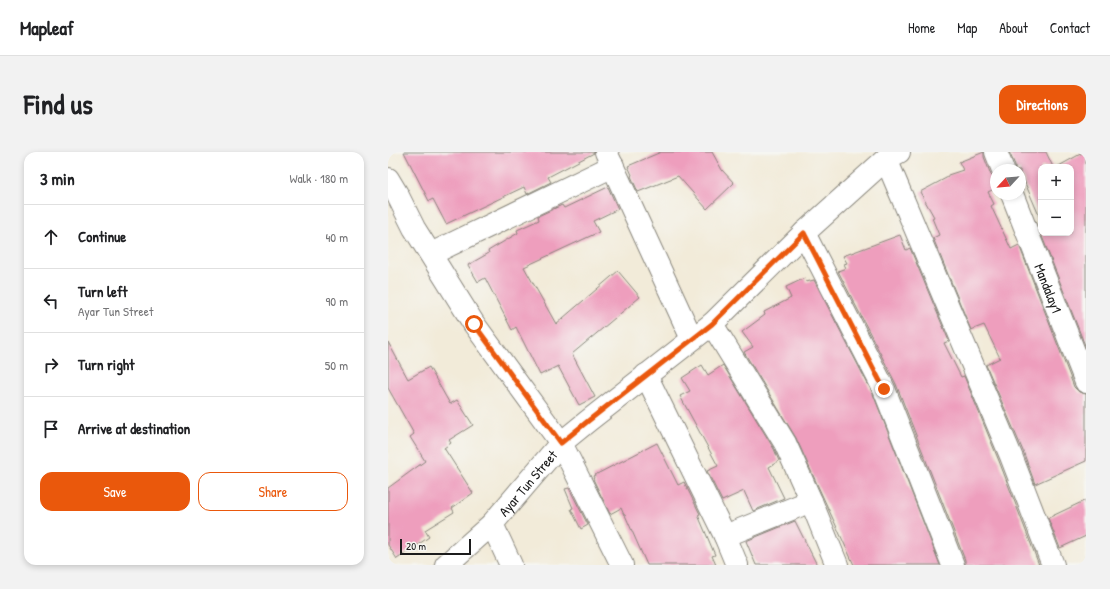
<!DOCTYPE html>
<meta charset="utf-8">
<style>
body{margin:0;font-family:"Patrick Hand",sans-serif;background:#f2f2f2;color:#202124}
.controls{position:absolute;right:12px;top:12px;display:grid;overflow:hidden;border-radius:8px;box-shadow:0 2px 6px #0003}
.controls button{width:36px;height:36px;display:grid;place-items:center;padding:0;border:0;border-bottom:1px solid #e0e0e0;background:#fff;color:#202124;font:20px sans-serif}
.compass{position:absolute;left:602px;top:12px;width:36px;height:36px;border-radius:50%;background:#fff;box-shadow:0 2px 6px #0003;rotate:244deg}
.scale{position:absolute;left:12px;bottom:10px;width:71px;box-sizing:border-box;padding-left:4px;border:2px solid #1c1c1c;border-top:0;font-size:11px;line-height:14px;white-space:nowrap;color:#1c1c1c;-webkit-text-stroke:3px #f6f6f2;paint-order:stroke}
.stop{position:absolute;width:12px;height:12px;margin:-9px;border:3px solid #ea580c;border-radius:50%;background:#fff}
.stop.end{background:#ea580c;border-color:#fff;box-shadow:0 1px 4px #0008}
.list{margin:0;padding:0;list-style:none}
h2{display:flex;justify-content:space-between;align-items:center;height:52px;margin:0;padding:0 16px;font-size:17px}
h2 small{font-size:13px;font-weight:400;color:#757577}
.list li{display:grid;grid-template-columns:26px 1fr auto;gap:12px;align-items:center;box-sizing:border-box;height:64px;padding:0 16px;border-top:1px solid #e0e0e0}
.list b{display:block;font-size:15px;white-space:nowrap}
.list p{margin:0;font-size:13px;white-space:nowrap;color:#757577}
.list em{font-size:13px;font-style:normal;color:#757577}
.actions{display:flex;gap:8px;padding:12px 16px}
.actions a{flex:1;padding:9px 0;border:1px solid #ea580c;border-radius:12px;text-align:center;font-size:14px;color:#ea580c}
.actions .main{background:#ea580c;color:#fff}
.icon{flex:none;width:22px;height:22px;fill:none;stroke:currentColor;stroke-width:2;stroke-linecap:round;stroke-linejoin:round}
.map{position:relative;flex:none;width:698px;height:413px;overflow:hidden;border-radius:12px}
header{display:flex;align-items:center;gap:24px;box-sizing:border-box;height:56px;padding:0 20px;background:#fff;border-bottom:1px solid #e0e0e0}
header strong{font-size:19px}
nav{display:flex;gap:22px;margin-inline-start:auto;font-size:14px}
.intro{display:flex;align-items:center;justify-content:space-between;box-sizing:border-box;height:96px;padding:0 24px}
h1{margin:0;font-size:28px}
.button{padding:10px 18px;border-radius:12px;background:#ea580c;color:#fff;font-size:14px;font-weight:700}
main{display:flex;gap:24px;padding:0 24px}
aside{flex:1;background:#fff;border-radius:12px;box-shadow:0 2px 6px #0003}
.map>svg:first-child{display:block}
</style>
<header>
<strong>Mapleaf</strong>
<nav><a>Home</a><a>Map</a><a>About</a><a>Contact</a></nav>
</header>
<div class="intro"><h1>Find us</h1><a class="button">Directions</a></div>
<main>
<aside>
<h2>3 min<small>Walk · 180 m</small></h2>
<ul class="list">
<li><svg class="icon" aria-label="ahead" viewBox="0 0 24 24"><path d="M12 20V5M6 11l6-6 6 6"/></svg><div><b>Continue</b></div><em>40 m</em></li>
<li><svg class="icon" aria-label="left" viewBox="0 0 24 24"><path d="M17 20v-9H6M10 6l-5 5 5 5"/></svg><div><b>Turn left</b><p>Ayar Tun Street</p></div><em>90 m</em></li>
<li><svg class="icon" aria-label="right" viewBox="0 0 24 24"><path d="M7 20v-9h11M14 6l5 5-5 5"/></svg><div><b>Turn right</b></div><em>50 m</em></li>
<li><svg class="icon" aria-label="arrive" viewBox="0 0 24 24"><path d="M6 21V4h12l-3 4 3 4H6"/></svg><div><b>Arrive at destination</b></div></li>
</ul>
<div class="actions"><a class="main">Save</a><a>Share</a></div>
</aside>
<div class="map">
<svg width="698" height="413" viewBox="0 0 698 413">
<rect width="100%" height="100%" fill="#f6f6f2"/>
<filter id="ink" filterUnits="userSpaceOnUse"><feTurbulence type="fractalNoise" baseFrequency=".025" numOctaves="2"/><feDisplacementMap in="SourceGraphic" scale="8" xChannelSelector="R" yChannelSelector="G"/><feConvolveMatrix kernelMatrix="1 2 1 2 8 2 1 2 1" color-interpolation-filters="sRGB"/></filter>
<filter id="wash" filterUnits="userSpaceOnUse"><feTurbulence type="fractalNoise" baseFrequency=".012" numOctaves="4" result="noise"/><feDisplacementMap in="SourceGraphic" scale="16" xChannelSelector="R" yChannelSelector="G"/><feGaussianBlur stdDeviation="0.9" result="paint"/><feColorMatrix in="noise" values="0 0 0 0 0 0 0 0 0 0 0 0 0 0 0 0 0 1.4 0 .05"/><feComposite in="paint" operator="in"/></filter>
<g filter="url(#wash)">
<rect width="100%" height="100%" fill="#f2ebd9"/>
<g id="blocks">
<g fill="#ee9ebd">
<path d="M16 0H206V1L160 25 163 30 139 42 136 35 58 72 45 47 41 49Z"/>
<path d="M273 0H324L334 18 346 31 319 57 290 24 250 40 243 24 244 23 240 14Z"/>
<path d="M596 0V5L603 23 608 28V36L600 40 606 52 603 54 623 97 631 93 686 235 691 240 698 242V309L647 332 635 299 598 213 612 206 596 173 583 178 545 86 551 83 544 66 546 65 532 40 560 25V23L575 18 571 10Z"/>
<path d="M621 0H658L665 15H653V68L634 24 632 25V18H627V13Z"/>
<path d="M696 0H698V196L653 82 656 81H683V15H669Z"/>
<path d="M220 35 230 57 205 69 211 80 136 115 168 172 230 119 252 145 184 202 207 245 191 253 170 214 152 223 128 175 124 178 97 126 90 130 80 113 101 101 100 99 130 81 129 78 151 68 150 64 174 53 176 56Z"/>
<path d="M512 83 518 98 522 96 561 189 556 191 573 225 576 224 611 309 651 413H577V408L508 232 450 119 458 116 456 112 459 111 455 104Z"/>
<path d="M417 126 418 130 426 128 485 242 552 413H466L408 286 356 200 365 195 354 180 377 163 376 160 403 146 398 135Z"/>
<path d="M0 190 20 227 41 215 62 252 69 248 85 273 61 288 63 291 56 296 85 341 64 356 66 360 37 378 41 385 9 407 0 393V336L37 309 22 285 26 282 0 236Z"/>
<path d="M314 213 320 223 335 213 386 297 391 309 381 315 396 346 365 359 356 339 334 349 319 319 330 314 292 244 302 239 294 226Z"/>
<path d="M269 291 290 333 296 330 312 362 310 363 327 403 324 404 328 413H259L237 363H236L233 356 222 362 205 327 206 326 205 324Z"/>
<path d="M181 336 200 373 193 377 183 357 185 356 177 337Z"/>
<path d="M698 348V384L672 396 660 366Z"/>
<path d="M407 369 429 413H368L358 389Z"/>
</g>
</g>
</g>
<g filter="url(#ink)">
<use href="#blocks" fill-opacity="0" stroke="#87847a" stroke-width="1"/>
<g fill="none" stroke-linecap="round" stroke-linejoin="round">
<defs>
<g id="minor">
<path d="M218 0 304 187"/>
<path d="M608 0 615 18"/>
<path d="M498 7 623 304 665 413"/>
<path d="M0 27 9 42 26 76 86 172 173 291 234 413"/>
<path id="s1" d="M624 42 698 230"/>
<path d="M416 81 496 237 565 413"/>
<path d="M43 102 225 14"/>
<path d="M324 172 397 291 423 349 449 413"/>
<path d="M258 223 337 384 349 413"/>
<path d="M104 372 123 413"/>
<path d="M337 384 423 349"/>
<path id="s2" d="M58 413 104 372 173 291 200 269 324 172 416 81 498 7 511 0"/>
</g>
</defs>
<use href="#minor" stroke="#87847a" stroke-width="24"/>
<use href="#minor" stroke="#fff" stroke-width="22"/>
</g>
</g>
<g fill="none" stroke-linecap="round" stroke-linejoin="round" filter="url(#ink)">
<path stroke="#ea580c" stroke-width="5" d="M86 172 173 291 200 269 324 172 416 81 496 237"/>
</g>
<g text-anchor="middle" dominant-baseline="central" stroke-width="4" stroke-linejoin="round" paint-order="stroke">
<g font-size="14" fill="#1c1c1c" stroke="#f6f6f2">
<text stroke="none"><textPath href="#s1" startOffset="101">Mandalay1</textPath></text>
<text stroke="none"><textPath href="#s2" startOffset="116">Ayar Tun Street</textPath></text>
</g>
</g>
</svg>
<div class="controls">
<button>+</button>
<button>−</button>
</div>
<svg class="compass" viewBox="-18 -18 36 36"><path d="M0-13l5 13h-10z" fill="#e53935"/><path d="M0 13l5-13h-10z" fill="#757577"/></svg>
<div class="scale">20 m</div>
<div class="stop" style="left:86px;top:172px"></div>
<div class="stop end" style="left:496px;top:237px"></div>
</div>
</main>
